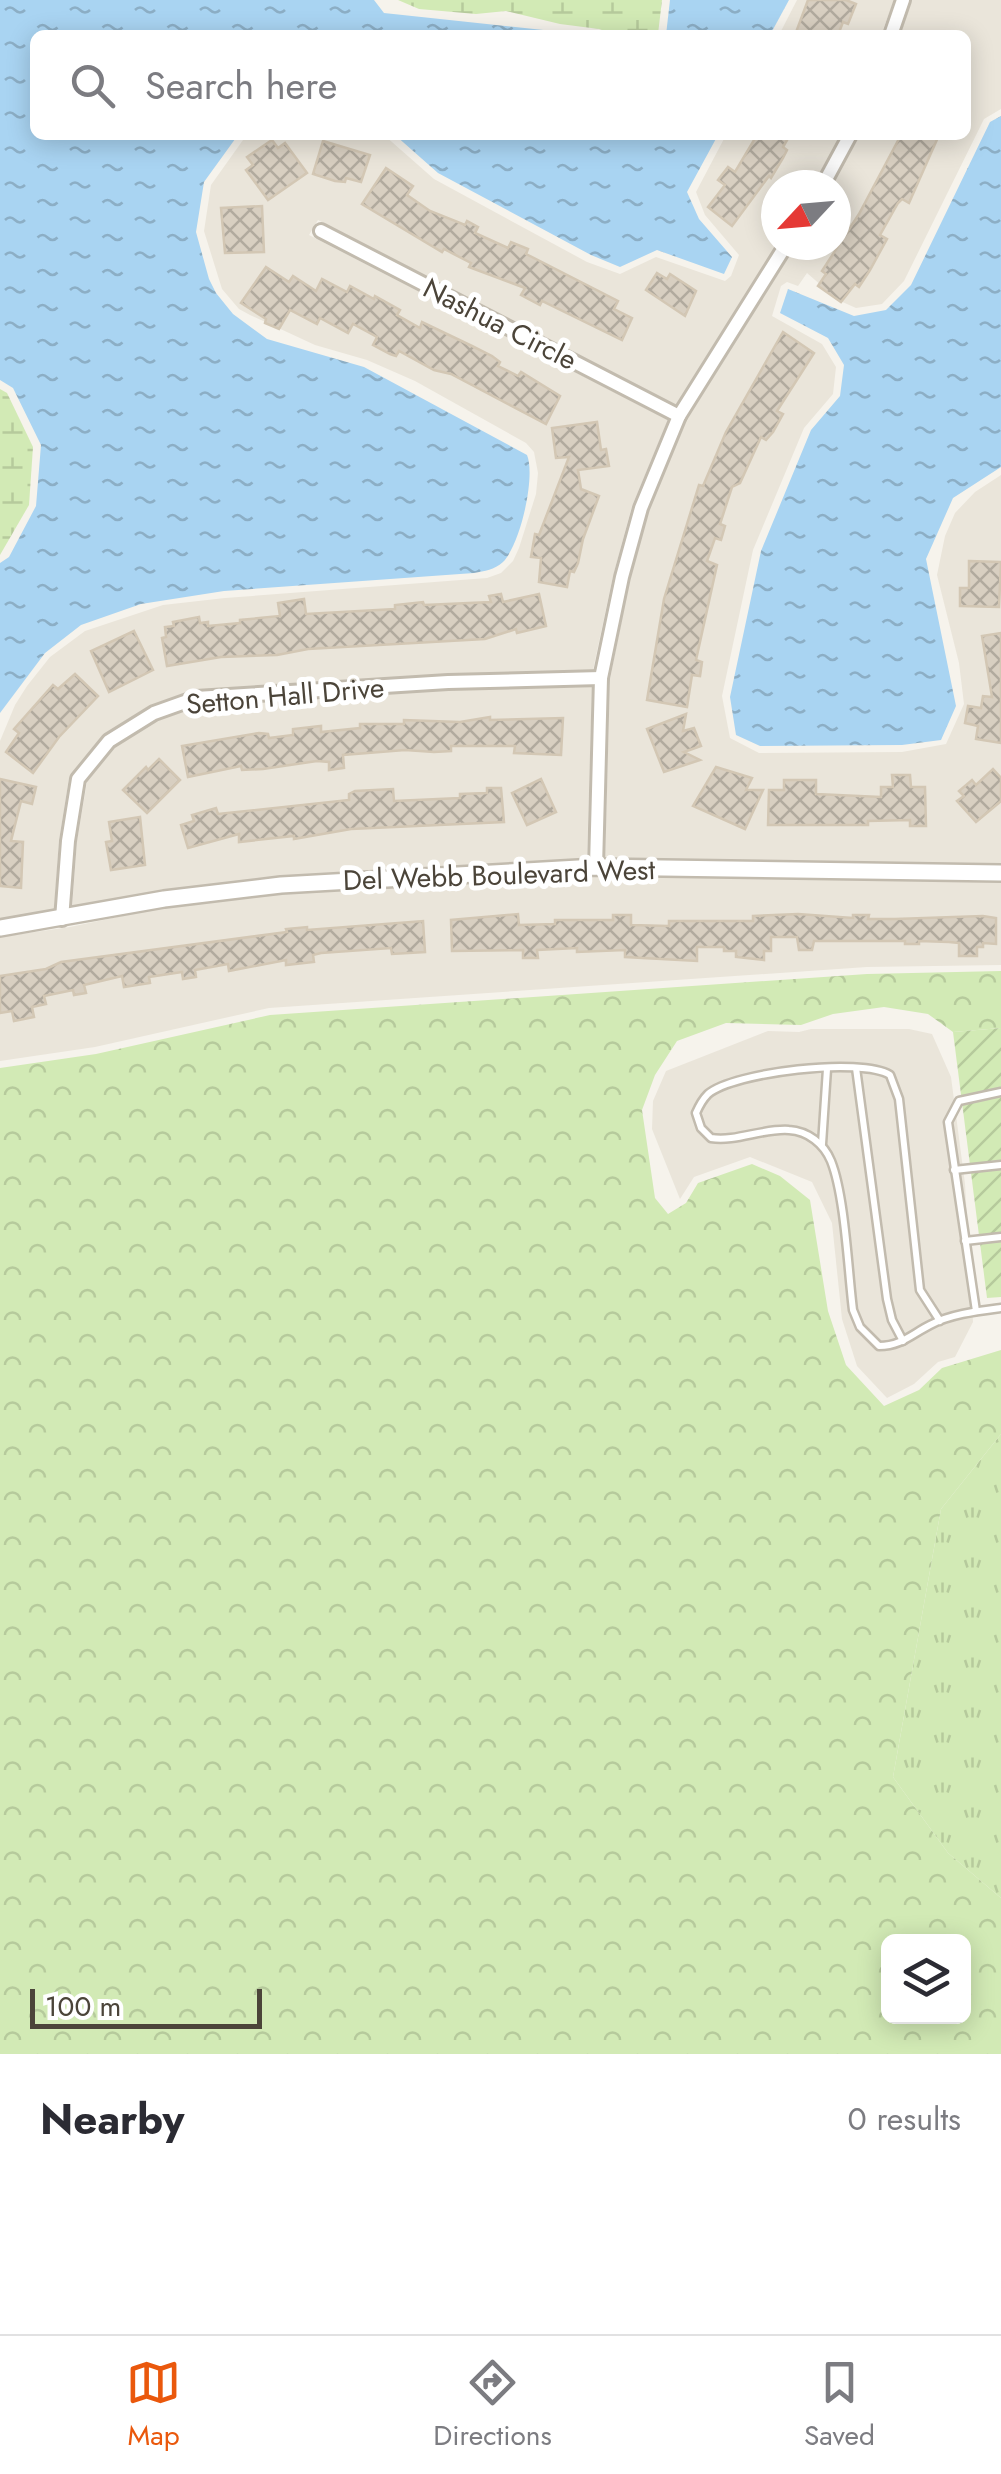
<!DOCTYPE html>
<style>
body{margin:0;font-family:Jost,sans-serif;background:#f7f7f7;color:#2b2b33}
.controls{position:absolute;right:30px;bottom:30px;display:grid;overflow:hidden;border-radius:15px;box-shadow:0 5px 25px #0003}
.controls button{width:90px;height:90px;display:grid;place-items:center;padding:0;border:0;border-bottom:2px solid #e1e1e2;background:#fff;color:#2b2b33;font:50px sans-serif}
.compass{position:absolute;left:761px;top:170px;width:90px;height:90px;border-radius:50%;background:#fff;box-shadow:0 5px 25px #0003;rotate:244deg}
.scale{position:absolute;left:30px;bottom:25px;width:232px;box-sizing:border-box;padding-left:10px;border:5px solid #4b4439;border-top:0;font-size:28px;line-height:35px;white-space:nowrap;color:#4b4439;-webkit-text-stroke:8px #fff;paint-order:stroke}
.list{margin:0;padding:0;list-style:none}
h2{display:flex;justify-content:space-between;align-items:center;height:130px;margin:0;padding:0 40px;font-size:42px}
h2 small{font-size:32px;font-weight:400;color:#7c7c81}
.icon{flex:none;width:55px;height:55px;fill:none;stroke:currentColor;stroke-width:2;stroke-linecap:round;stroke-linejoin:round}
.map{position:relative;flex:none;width:1001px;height:2054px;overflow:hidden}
.search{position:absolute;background:#fff;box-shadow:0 5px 25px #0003;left:30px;right:30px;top:30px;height:110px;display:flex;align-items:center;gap:25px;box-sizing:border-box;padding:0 35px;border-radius:15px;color:#7c7c81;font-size:38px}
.sheet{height:280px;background:#fff}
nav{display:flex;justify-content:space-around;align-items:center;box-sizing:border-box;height:140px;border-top:2px solid #e1e1e2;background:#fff;font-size:28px;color:#7c7c81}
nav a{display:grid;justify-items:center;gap:5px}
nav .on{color:#ea580c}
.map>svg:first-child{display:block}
</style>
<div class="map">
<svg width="1001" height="2054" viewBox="0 0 1001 2054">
<defs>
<pattern id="grass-tufts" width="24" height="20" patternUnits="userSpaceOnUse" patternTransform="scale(2.5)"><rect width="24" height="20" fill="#d2eab5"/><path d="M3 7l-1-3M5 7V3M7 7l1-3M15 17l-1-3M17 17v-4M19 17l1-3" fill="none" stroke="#b6ca9c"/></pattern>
<pattern id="forest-crowns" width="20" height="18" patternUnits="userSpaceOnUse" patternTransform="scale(2.5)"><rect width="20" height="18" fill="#d2eab5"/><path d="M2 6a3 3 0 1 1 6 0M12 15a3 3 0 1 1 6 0" fill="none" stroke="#b6ca9c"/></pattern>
<pattern id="wetland-marsh" width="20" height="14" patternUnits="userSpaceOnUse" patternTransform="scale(2.5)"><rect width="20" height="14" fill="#d2eab5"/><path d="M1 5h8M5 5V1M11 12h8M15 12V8" fill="none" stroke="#b6ca9c"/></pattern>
<pattern id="garden-furrows" width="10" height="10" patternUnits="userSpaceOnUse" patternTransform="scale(2.5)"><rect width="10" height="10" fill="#d2eab5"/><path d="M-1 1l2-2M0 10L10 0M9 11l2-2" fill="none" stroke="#b6ca9c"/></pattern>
<pattern id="water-ripples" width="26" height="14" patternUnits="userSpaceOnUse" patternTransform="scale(2.5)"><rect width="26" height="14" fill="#a9d4f2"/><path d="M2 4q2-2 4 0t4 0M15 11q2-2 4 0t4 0" fill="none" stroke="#8caec5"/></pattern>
<pattern id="building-cross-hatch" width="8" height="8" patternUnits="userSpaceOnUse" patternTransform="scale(2.5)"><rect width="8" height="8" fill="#d8cfc1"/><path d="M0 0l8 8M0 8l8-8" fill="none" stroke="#b1aa9e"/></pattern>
</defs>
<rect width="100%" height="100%" fill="#f6f3ec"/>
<g fill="#eae5da">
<path d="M797 0H894L881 35H779Z"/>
<path d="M912 0H1001V109L984 119 904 281 882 304 856 308 838 300 807 273 798 286 787 282 781 286 772 316 822 344 836 367 833 394 804 428 753 550 722 696 730 738 759 753 902 752 946 744 964 704 959 663 937 575 945 536 955 513 975 492 1001 475V864L605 859 610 679 630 578 649 509 687 419 796 245H836V185H832L860 135H966V35H900Z"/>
<path d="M252 135H384L434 179 587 262 620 274 656 257 725 281 731 276 739 255 705 215 696 192 726 135H841L813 185H776L777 245 676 405 318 220 309 235 668 420 632 506 613 576 593 670 448 674 193 691 149 706 104 734 69 778 59 840 54 912 0 920V741L15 705 27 686 50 657 85 631 163 605 225 598 487 578 501 573 513 561 519 548 536 494 538 473 534 452 526 443 415 381 367 360 315 345 250 315 239 309 222 289 204 231 211 185 243 140Z"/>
<path d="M592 687 587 859 280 877 164 891 72 909 77 841 87 782 114 747 157 720 197 706 448 690Z"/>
<path d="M595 875 1001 881V965L867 967 269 1008 95 1047 0 1061V937L70 927 165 907 281 893Z"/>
<path d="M811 1029H909L932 1034 951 1077 965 1184 973 1322 955 1357 938 1362 914 1384 887 1398 857 1366 842 1319 832 1223 812 1182 750 1157 694 1177 680 1199 652 1129 653 1101 666 1071 768 1031 799 1032Z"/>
</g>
<path fill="url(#grass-tufts)" d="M1001 1434V1898L948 1853 893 1777 941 1509Z"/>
<path fill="url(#forest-crowns)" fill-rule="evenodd" d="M1001 971V1028L953 1032 928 1014 884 1007 833 1014 801 1025 726 1023 677 1041 655 1075 642 1110 655 1198 668 1214 686 1203 698 1183 752 1164 780 1176 810 1200 828 1311 846 1365 884 1406 919 1390 942 1368 1001 1350V1434L941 1509 893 1777 948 1853 1001 1898V2054H0V1068L96 1054 270 1015 867 974ZM888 1942H964V2016H888Z"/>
<g fill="url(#wetland-marsh)">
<path d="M398 0H662L658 34 616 35 599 29 560 24 506 11 476 14 419 9Z"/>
<path d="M0 389 7 393 33 447 29 505 0 555Z"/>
</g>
<path fill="url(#garden-furrows)" d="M1001 1028V1297L987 1298 953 1032Z"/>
<g fill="url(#water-ripples)">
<path d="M0 0H374L384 13 591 35H35V135H238L204 182 196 232 209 279 216 293 233 314 267 339 364 367 527 455C536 477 520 545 503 562 494 570 485 571 474 573L224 591 141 604 81 625 45 653 0 713V563L9 557 36 506 41 445 13 388 0 380Z"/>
<path d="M670 0H789L770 35H666Z"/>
<path d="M1001 116V467L953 498 926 559 956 706 941 740 902 745 760 746 736 735 730 697 761 551 811 430 840 396 844 365 828 338 780 313 788 289 854 316 886 310 911 285 990 122Z"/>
<path d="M395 135H718L687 192 699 219 732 257 724 274 657 250 620 267 591 255 438 173Z"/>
</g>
<g fill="url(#building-cross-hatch)" stroke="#d3c7b4" stroke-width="2.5">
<path d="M808 0H846L856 4 848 24 843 22 838 35H795Z"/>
<path d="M757 135H790L783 147 787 150 783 158 771 178 769 176 732 226 708 207 725 185 718 180 728 167 735 172Z"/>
<path d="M901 135H939L909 203 902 199 898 203 880 235 887 239 870 270 859 287 855 284 841 302 818 286 826 274 822 271 859 214Z"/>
<path d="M272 140 278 148 285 143 307 173 268 200 246 170 253 165 247 157Z"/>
<path d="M323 141 370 155 361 182 346 178 345 182 335 181 313 174Z"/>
<path d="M386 168 413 186 407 195 430 211 465 225 467 221 478 227 475 233 508 248 511 242 528 249 526 254 618 301 614 309 632 318 622 340 542 301 540 305 521 295 525 288 469 267 471 263 444 249 442 252 362 204Z"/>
<path d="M262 206 264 252 225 253 221 208Z"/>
<path d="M266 267 289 282 293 276 316 291 322 279 347 292 350 286 374 299 375 296 400 310 397 315 420 328 422 322 472 346 492 356 500 362 498 366 518 376 521 372 560 396 546 424 451 374 434 370 399 351 396 356 390 354 373 345 377 337 353 324 348 333 320 318 317 324 290 310 279 329 265 323 266 319 241 303Z"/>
<path d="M657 273 667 279 670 274 696 291 685 316 646 290Z"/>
<path d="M783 332 814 353 777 411 783 414 773 432 766 440 761 437 740 483 732 487 720 524 725 526 721 540 715 538 707 561 717 565 696 660 702 662 700 676 692 675 687 707 647 700 664 599 699 485 703 486 726 432Z"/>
<path d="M597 422 601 450 606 449 609 466 578 470 581 489 599 496 583 539 578 563 574 572 570 571 567 587 539 582 541 558 531 557 535 534 539 535 569 457 556 458 552 428Z"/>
<path d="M969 561 1001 562 999 607 960 606V588H969Z"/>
<path d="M501 594 503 602 539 594 546 626 517 633 516 629 485 639 308 649 277 655 221 657 167 666 162 638 166 637 165 627 174 626 173 622 199 617 200 623 208 622V626L240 623V620L280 616 278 603 304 599 306 614 395 609V605L423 602 424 605 491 602 489 596Z"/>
<path d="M134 631 153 670 109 692 91 651Z"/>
<path d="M1001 633V743L976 739 978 726 965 723 968 706 981 708 983 696 992 697 982 636Z"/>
<path d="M75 674 98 696 59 737 33 773 6 752 19 733 14 729 53 685 58 689Z"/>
<path d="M686 714 683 731 694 728 701 746 684 752 700 760 664 772 647 729Z"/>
<path d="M490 717V720L563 718 561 755 514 753 515 746H451V751L434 752 405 750 343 755 344 768 329 770V762L317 761 263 769 242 770 241 766 188 777 182 746 259 733 268 734 269 738 293 735V729L321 726V732L360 728V724H404V720L460 722Z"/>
<path d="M159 759 180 780 147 813 123 790 146 767 148 770Z"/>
<path d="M716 767 752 778 746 790H763L745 829 693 806Z"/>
<path d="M993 769 1001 778V801L976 822 957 801 964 796 959 791 972 780 976 785Z"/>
<path d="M892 775H910L911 787H925L926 826H910V820L868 821V825H768L769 790H784V780H816V794L881 797V787H893Z"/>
<path d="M0 779 36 787 32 804 21 801 11 841 23 842 21 888 0 886Z"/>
<path d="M541 779 556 812 527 825 512 793Z"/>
<path d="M487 788H501L504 822 351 829 294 839V836L239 842V834L188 848 181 825 194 821 192 815 216 808 218 814 349 800V794L355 791 393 789 394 801 460 798V794L487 793Z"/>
<path d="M140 817 145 865 111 870 106 842 112 841 109 822Z"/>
<path d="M518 914 519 925 555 924V920H613V915H631V925L669 926V921H753V916L798 914 853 918V915H869L868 919H895L983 916 996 918V944L983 943V947H977V956H959V943L949 942 919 941V944H905V941H814L812 950H799L797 937H771V951H764V960L736 957V951H724V947H697V961L625 957V950L577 952V948L537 950 538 958H523V950L452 951 451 920Z"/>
<path d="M423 921 425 952 392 954 391 948 321 953 313 955 314 962 286 965V960L229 971 228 964 195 970 196 977 183 979 182 972 149 977 150 983 124 987 122 976 84 985 86 993 74 995 73 990 44 996 46 1004 32 1007 34 1017 14 1021 12 1011 0 1013V976L46 969 61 962 287 932 286 929 307 927V930Z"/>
</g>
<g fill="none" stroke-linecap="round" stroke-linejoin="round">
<defs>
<g id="service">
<path d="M856 1068 887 1299 892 1320 903 1341"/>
<path d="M822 1144 827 1069"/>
<path d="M954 1170 1001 1165"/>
<path d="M965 1241 1001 1237"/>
<path d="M976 1311 948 1122 959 1101 1001 1092"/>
<path d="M940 1321 920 1290 899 1099 890 1075C861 1057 734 1072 708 1094 703 1099 699 1106 696 1113L701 1128 711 1138C736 1142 763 1128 789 1130 808 1131 824 1144 831 1161 845 1196 848 1270 853 1310L860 1327 879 1346C901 1346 912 1334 930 1325 951 1314 978 1311 1001 1308"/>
</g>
<g id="minor">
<path d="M891 35 903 0"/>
<path d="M823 185 850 135"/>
<path d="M321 231 679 416"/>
<path d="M596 867 601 678 622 577 641 508 679 416 786 245"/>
<path d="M62 919 68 841 78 779 109 741 154 713 196 698 448 682 601 678"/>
</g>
<path id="tertiary" d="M0 928 164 899 281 885 596 867 1001 873"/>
</defs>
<use href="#service" stroke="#c2bbae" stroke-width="11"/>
<use href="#minor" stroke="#c2bbae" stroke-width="18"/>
<use href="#tertiary" stroke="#c2bbae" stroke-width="20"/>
<use href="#service" stroke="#fff" stroke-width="6"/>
<use href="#minor" stroke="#fff" stroke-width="12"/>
<use href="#tertiary" stroke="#fff" stroke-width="15"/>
</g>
<g text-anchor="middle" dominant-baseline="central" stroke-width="10" stroke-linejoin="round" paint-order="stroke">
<g font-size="28" fill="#4b4439" stroke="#fff">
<text transform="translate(500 324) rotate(27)">Nashua Circle</text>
<text transform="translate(285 696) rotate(-5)">Setton Hall Drive</text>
<text transform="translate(499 875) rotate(-2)">Del Webb Boulevard West</text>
</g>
</g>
</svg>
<div class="controls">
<button><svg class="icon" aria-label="layers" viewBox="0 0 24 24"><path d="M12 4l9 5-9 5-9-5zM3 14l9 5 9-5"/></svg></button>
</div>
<svg class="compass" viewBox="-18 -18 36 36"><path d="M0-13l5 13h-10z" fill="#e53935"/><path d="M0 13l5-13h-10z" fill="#7c7c81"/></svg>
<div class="scale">100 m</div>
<div class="search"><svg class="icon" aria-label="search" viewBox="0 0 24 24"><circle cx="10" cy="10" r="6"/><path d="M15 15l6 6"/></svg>Search here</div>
</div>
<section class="sheet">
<h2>Nearby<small>0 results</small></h2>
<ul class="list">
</ul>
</section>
<nav>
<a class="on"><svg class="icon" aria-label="map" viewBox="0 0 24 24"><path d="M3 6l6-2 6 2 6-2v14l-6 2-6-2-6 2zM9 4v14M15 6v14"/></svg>Map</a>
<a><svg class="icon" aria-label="directions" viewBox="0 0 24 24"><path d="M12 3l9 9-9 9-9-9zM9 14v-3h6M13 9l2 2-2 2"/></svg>Directions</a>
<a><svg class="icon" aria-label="saved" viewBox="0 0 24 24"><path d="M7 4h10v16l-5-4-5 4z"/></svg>Saved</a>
</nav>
